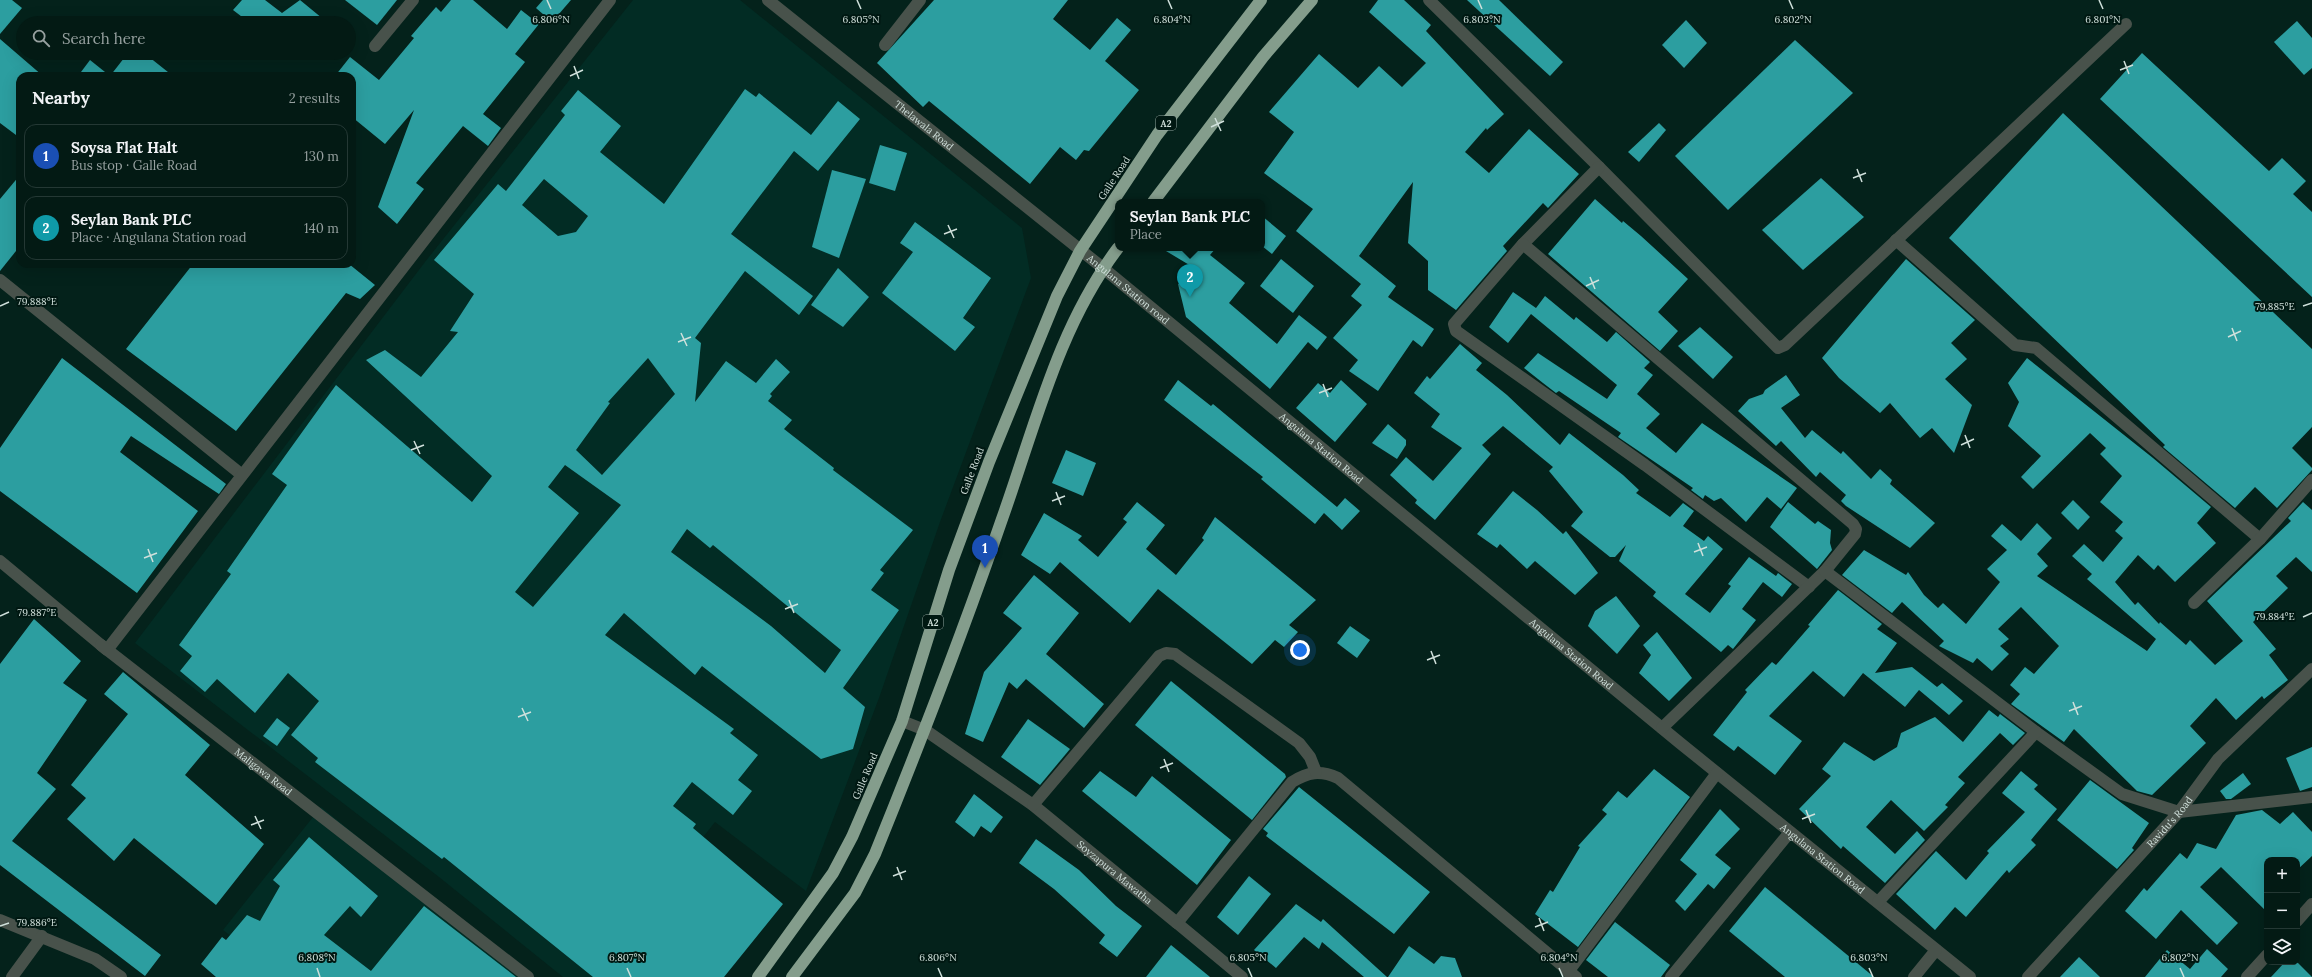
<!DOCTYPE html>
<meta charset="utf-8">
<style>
body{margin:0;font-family:Lora,serif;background:#112722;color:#f1f3f6}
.controls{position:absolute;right:12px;bottom:12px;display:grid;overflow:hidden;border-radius:8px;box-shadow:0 4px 16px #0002}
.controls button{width:36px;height:36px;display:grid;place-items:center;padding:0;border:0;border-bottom:1px solid #243834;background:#031a14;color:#f1f3f6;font:20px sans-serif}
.you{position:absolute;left:1300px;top:650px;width:14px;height:14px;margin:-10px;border:3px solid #fff;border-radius:50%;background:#1a73e8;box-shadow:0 0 0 6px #1a73e833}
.badge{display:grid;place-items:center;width:26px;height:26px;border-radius:50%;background:#0b8043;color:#fff;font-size:13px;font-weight:700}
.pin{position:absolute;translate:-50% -33px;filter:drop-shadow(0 1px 2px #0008)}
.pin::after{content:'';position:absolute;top:21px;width:14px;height:12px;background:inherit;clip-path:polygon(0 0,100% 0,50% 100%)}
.popup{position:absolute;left:1115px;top:199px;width:150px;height:52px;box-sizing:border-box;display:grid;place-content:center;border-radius:8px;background:#031a14;filter:drop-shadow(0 1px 3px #0005);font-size:13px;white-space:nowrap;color:#97a1a0}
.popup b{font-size:15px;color:#f1f3f6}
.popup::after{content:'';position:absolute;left:50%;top:100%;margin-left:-8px;border:8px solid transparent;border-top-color:#031a14}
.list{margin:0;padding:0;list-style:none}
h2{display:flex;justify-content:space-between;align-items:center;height:52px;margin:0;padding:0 16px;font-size:17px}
h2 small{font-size:13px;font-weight:400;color:#97a1a0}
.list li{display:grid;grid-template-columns:26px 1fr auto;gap:12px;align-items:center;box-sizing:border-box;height:64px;margin:0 8px 8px;padding:0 8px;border:1px solid #243834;border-radius:12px}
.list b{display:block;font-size:15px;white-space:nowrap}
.list p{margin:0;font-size:13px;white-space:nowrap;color:#97a1a0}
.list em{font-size:13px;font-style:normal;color:#97a1a0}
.icon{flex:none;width:22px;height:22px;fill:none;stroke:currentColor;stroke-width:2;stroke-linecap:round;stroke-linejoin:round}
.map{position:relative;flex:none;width:2312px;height:977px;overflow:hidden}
.search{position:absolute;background:#031a14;box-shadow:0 4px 16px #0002;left:16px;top:16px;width:340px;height:44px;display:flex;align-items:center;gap:10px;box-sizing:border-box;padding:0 14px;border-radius:22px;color:#97a1a0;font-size:15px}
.panel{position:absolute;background:#031a14;box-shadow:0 4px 16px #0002;left:16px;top:72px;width:340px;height:196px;border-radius:12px}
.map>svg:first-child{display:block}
</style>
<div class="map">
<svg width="2312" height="977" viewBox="0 0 2312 977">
<rect width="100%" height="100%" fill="#04221b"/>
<g fill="#022c24">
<path d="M633 0H740L1022 228 1031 278 940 522 879 698 806 891 715 822 593 977H563L439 877 135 643 425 262Z"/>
<path d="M321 807 532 977H284L223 930Z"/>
</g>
<g fill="#2c9ea0" fill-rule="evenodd">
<path d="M0 0H12L22 8 0 34Z"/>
<path d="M242 0H265L282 13 300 0 328 23H250L233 10Z"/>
<path d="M345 0H397L377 25Z"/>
<path d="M451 0H473L507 29 521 10 539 24 515 54 525 62 483 114 501 128 488 146 463 126 416 183 424 189 397 224 378 207 414 110 385 144 352 117V76H335L350 57 379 80 414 38 411 36 436 7 441 12Z"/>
<path d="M543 0H571L552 22 536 8Z"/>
<path d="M934 0H1068L1053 19 1090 50 1117 18 1131 30 1105 61 1139 90 1089 151 1084 150 1076 160 1060 147 1030 184 929 101 923 107 877 63Z"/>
<path d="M1378 0H1404L1431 25 1426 31 1504 114 1487 130 1486 128 1465 152 1489 173 1529 129 1579 174 1548 208 1543 203 1503 246 1507 251 1456 310 1428 290V261L1408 243 1413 182 1359 256 1396 286 1388 297 1434 329 1422 347 1413 340 1378 391 1349 371 1358 360 1333 338 1362 305 1351 296 1361 284 1296 231 1313 209 1264 173 1294 132 1269 112 1319 54 1358 88 1379 66 1402 87 1426 63 1369 12Z"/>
<path d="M1467 0H1499L1563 62 1550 76Z"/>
<path d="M1686 20 1707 43 1684 68 1662 45Z"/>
<path d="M2297 21 2312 38V68L2304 75 2274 42Z"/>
<path d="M0 39 43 76H20V138L0 123Z"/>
<path d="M1795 40 1853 93 1728 210 1675 156Z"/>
<path d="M128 53H144L173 76H78L90 60 110 76Z"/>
<path d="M2142 53 2269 171 2282 158 2306 181 2293 194 2312 212V297L2100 99Z"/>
<path d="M745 89 756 97 759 93 811 135 838 101 860 119 818 171 794 151 731 234 813 296 799 315 745 271 695 338 701 343 695 402 726 361 756 383 776 359 790 372 770 394 772 396 768 401 792 420 784 429 834 468 833 470 913 530 880 570 884 573 871 590 899 610 843 688 865 707 853 749 821 759 702 666 695 675 624 613 605 635 734 729 730 733 758 755 738 780 752 791 733 815 692 782 673 806 696 824 693 828 783 904 724 977H593L444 857 442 859 315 762 318 758 291 735 319 701 288 673 255 713 217 679 205 692 180 671 192 656 179 645 231 574 227 571 287 485 272 474 336 385 472 502 492 476 366 360 385 350 421 377 458 332 450 331 474 294 434 260 498 184 506 191 565 115 561 111 578 90 621 126 600 152 664 204ZM544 179 588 216 576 232 558 236 522 205ZM648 358 675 394 602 475 576 450 610 403 608 402ZM565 465 621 505 533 607 515 592 579 513 548 487ZM687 529 710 548 713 545 841 650 825 673 771 626 671 552Z"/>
<path d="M2063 113 2312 349V427L2292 448 2312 468V470L2277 508 2255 487 2235 508 2163 447 2165 445 1949 238Z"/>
<path d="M1659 123 1666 130 1639 162 1628 152Z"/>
<path d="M880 145 907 153 895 191 869 183Z"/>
<path d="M832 170 866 179 839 258 812 247Z"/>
<path d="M20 175V246L0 271V199Z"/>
<path d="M1821 178 1864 217 1803 270 1762 230Z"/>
<path d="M1595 199 1622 223 1623 221 1641 236 1688 279 1658 312 1678 331 1660 351 1548 254Z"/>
<path d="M1262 216 1286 236 1272 254 1262 246Z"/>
<path d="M915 222 991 278 963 318 975 327 955 351 882 293 913 252 900 243Z"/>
<path d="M1161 248H1216L1210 255 1245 283 1229 303 1277 344 1299 315 1327 337 1317 350 1308 342 1270 389 1186 317 1178 284 1201 272Z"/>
<path d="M1281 259 1314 286 1293 313 1260 286Z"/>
<path d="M1906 259 1975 320 1951 343 1967 359 1945 379 1972 405 1954 453 1932 428 1920 438 1890 403 1880 413 1839 378 1822 358Z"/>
<path d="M193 264H349L375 285 360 299 346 293 236 431 126 349Z"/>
<path d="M838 268 869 297 843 327 811 305Z"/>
<path d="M1513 292 1536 308 1545 296 1574 320 1576 317 1607 342 1616 332 1650 362 1644 368 1653 375 1637 394 1660 414 1646 428 1676 453 1702 423 1797 488 1781 509 1767 497 1746 522 1721 498 1714 501 1705 495 1703 499 1691 490 1693 488 1618 437 1621 433 1559 391 1556 393 1543 383 1524 368 1538 353 1607 399 1617 385 1531 314 1508 343 1489 327Z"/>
<path d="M1700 327 1733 357 1713 379 1678 346Z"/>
<path d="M1460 344 1482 363 1476 370 1507 395 1560 445 1569 433 1623 475 1639 490 1636 493 1670 517 1683 503 1694 511 1683 526 1704 541 1708 536 1723 549 1685 594 1710 613 1731 586 1728 584 1749 557 1776 576 1778 573 1792 584 1782 597 1763 582 1742 609 1756 620 1733 649 1728 645 1721 652 1653 596 1656 592 1619 561 1626 545 1615 557H1610L1571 526 1583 512 1549 471 1553 467 1503 426 1482 445 1491 454 1435 520 1415 503 1417 500 1390 475 1406 457 1433 481 1462 448 1431 427 1440 414 1414 393 1427 376 1430 379Z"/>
<path d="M62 358 226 484 219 494 131 436 120 452 198 511 137 593 0 491V448Z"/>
<path d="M2027 358 2153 458 2211 507 2197 523 2216 543 2175 582 2158 565 2154 570 2138 555 2115 582 2135 605 2138 602 2159 624 2160 622 2186 645 2190 640 2215 665 2243 641 2207 601 2291 521 2288 518 2303 502 2312 510V572L2296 557 2276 576 2288 588 2253 622 2276 649 2269 655 2288 680 2264 699 2262 696 2236 720 2216 698 2190 726 2206 743 2152 795 2137 791 2074 729 2064 742 2011 704 2020 694 2010 685 2025 667 2034 674 2059 646 2021 607 1998 629 2009 639 2000 646 2009 654 1992 671 1977 658 1973 663 1939 646 1944 641 1902 602 1892 613 1842 575 1864 550 1906 575 1908 572 1924 595 1938 608 1943 603 1966 624 2000 582 1987 569 2007 550 1991 536 2002 524 2021 541 2037 523 2052 538 2037 554 2048 566 2037 576 2147 651 2156 639 2087 579 2092 574 2072 556 2084 544 2103 562 2123 538 2115 531 2123 522 2100 502 2122 476 2100 454 2106 448 2090 433 2033 489 2021 477 2041 456 2008 426 2019 402 2008 383Z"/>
<path d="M1786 375 1800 395 1781 408 1805 438 1812 430 1841 454 1843 451 1871 479 1880 469 1892 480 1890 484 1935 523 1910 548 1846 506 1841 501 1846 495 1820 472 1816 477 1781 441 1776 446 1738 411 1749 399 1763 394 1765 390Z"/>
<path d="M1178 380 1211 406 1213 404 1337 507 1345 498 1360 511 1342 530 1324 513 1315 524 1261 479 1263 477 1164 400Z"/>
<path d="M1341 380 1367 404 1335 442 1296 408 1318 383 1330 393Z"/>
<path d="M1388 424 1406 440V445L1397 459 1372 443Z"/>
<path d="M1066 450 1096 463 1083 496 1052 483Z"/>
<path d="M1513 491 1537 510 1563 534 1566 531 1598 573 1575 595 1535 561 1527 569 1500 544 1497 548 1477 534Z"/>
<path d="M2073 500 2090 517 2078 530 2061 513Z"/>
<path d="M1137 502 1165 525 1146 549 1176 575 1204 540 1202 538 1215 517 1316 600 1289 625 1298 632 1284 647 1275 640 1252 664 1158 589 1130 623 1060 562 1050 574 1021 555 1044 513 1082 536 1078 540 1098 557 1127 522 1123 519Z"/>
<path d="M1788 502 1815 524 1818 521 1831 530 1830 543 1832 550 1817 569 1770 527Z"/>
<path d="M1034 575 1079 613 1046 654 1104 704 1084 728 1026 679 1017 689 1009 682 983 742 965 734 984 672 1022 628 1003 613Z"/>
<path d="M1838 590 1882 624 1877 629 1897 643 1875 673 1912 667 1937 687 1942 683 1963 701 1949 715 1919 690 1905 707 1863 673 1844 697 1813 671 1769 716 1802 741 1775 775 1738 746 1734 751 1713 735 1747 692 1745 690 1772 662 1776 665 1810 626 1808 625Z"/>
<path d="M1616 596 1640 626 1617 654 1588 626 1595 611Z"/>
<path d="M34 619 81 661 63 683 87 700 37 773 56 789 12 841 161 955 145 976 0 865V664Z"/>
<path d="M1350 626 1370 640 1357 658 1337 643Z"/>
<path d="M1657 632 1692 678 1669 701 1639 673 1651 655 1643 645Z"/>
<path d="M123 672 210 745 185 775 264 844 216 905 134 838 114 861 67 819 86 798 71 785 128 714 104 694Z"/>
<path d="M1171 681 1285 774 1286 777 1252 820 1135 725Z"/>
<path d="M1989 710 1998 717 2000 714 2025 733 2013 745 2000 733 1958 777 1965 783 1945 805 1948 807 1924 831 1891 800 1866 827 1895 854 1917 831 1925 840 1885 883 1843 846 1841 849 1799 809 1831 776 1822 769 1844 742 1874 761 1897 747 1901 733 1935 717 1963 742Z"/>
<path d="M277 718 290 728 277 746 263 736Z"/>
<path d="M1028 719 1070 749 1040 785 1001 757Z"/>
<path d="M2312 747V787L2300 791 2286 758Z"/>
<path d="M1654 769 1690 797 1578 947 1535 914 1550 890 1553 892 1580 847 1578 846 1607 814 1602 810 1618 791 1627 798Z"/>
<path d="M1100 771 1136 797 1152 776 1231 840 1197 885 1082 791Z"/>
<path d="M2021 771 2038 785 2034 789 2057 809 2031 840 2036 845 2009 873 2007 870 1966 917 1955 907 1935 930 1896 894 1936 851 1966 880 1989 853 1987 851 2025 812 2002 793Z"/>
<path d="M2243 773 2251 784 2231 799H2226L2220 791Z"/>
<path d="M2090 780 2149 823 2132 848 2134 850 2117 869 2057 820Z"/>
<path d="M1299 787 1430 892 1394 934 1266 836 1268 833 1263 829Z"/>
<path d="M974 794 1003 817 991 833 981 826 974 837 955 822Z"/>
<path d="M1720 809 1740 829 1715 855 1731 868 1714 889 1708 884 1685 911 1675 901 1697 874 1680 860Z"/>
<path d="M2262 810 2280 824 2293 812 2312 832V856L2297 870V860H2267V912L2221 867 2200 887 2238 923 2217 945 2181 910 2156 939 2125 911 2144 888 2147 891 2180 853 2187 859 2197 843 2216 849 2236 815Z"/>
<path d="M309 837 378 896 361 917 350 906 324 935 371 971 424 906 516 977H216L201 964 222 937 226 940 247 915 260 921 280 886 273 880Z"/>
<path d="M1036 839 1079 870 1116 906 1142 926 1117 957 1099 943 1105 935 1054 889 1019 863Z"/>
<path d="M1249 876 1271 894 1238 935 1217 917Z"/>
<path d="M1765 887 1874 977H1785L1729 931Z"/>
<path d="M1296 904 1321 922 1323 919 1387 977H1364L1322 942 1319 949 1304 937 1276 968 1254 950Z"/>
<path d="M1615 922 1670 965 1661 977H1608L1586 960Z"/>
<path d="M1171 945 1210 977H1146Z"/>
<path d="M1409 946 1434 964 1441 956 1455 958 1462 977H1388Z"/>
<path d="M2207 949 2228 969 2221 977H2145L2167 950 2190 969Z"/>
<path d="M2079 957 2100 977H2060Z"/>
<path d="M2285 962H2297L2312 977H2271Z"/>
</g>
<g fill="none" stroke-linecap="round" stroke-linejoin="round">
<g stroke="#48524b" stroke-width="12">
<path id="s1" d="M768 0 1103 268 1680 743 1970 977"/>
<path d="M1429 0 1599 167 1778 348 1785 345 2126 24"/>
<path d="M885 45 920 0"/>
<path d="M375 46 413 0"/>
<path d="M1599 167 1523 244 1454 324 1456 331 1645 465 1809 587"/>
<path d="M1896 240 2015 345 2036 348 2260 539"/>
<path d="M1523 244 1853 524 1856 529 1855 534 1825 571 1662 728"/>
<path d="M0 280 242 475"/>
<path d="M0 561 107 650 610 0"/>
<path d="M1825 571 2036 732 2122 794 2179 812 2312 797"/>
<path d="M2194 603 2260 539 2312 480"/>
<path id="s2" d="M101 645 528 977"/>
<path id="s3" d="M902 721 925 730 1033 805 1177 923 1292 782C1308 772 1320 770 1338 778L1576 977"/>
<path d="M1033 805 1159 656 1166 653 1175 654 1299 743 1310 757 1316 772"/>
<path d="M1878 902 2036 732"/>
<path d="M0 920 95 959 121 977"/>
<path d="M2297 921 2312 904"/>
<path d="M1177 923 1242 977"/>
<path d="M1568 972 1717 773"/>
<path d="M12 977 42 936"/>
<path d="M1671 977 1790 832"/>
<path d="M1914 977 1936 950"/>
<path id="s4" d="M2028 977 2179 812 2218 759 2312 669"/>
<path d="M2247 977 2267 955"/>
</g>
<g stroke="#849d8c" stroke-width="12">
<path d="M1153 202 1263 57 1312 0"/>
<path d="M758 977 833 873 852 837 902 721 949 570 989 462 1057 296 1080 251 1157 135 1261 0"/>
<path d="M792 977 855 893 875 854C920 743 963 632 1002 519 1035 427 1058 327 1118 248"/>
</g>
</g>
<path fill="none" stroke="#d0e0db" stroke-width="1.5" d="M547 0 551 9M857 0 861 9M1168 0 1172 9M1478 0 1482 9M1789 0 1793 9M2099 0 2103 9M2124 61 2129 74M574 66 579 79M2120 70 2133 65M570 76 583 70M1215 118 1221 131M1211 127 1224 121M1857 169 1862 182M1853 178 1866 173M948 225 954 238M944 234 957 229M1590 277 1595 289M1586 286 1599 280M0 306 9 302M2303 306 2312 303M2232 328 2237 341M681 333 687 346M2228 337 2241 331M678 342 691 337M1323 384 1328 397M1319 393 1332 388M1965 435 1970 448M414 441 420 454M1961 445 1974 439M411 450 424 445M1056 492 1061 505M1052 501 1065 496M1698 543 1703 556M148 549 153 562M1694 552 1707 547M144 558 157 553M789 600 794 613M785 609 798 604M0 616 9 612M2303 617 2312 613M1431 651 1436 664M1427 660 1440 655M2073 702 2078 715M522 708 528 721M2069 711 2082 706M518 717 531 712M1164 759 1169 772M1160 768 1173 763M1806 810 1811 823M255 816 261 829M1802 819 1815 814M251 825 264 820M897 867 902 880M893 876 906 871M1539 918 1544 931M0 926 9 923M1535 927 1548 922M317 968 320 977M627 968 631 977M938 968 942 977M1248 968 1252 977M1559 968 1563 977M1869 968 1873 977M2180 968 2184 977"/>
<g text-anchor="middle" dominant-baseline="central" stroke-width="4" stroke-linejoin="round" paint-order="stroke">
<g fill="#001812" stroke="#92a49f" stroke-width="1">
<rect x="1156" y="116" width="20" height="14" rx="3"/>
<rect x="923" y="615" width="20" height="14" rx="3"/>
</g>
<g font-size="9" font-weight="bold" fill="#d0e0db">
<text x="1166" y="123">A2</text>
<text x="933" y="622">A2</text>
</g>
<g font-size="10" fill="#d0e0db" stroke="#001812">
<text stroke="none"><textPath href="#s1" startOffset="200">Thelawala Road</textPath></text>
<text transform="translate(1114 178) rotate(-57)">Galle Road</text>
<text stroke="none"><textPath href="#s1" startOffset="462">Angulana Station road</textPath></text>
<text stroke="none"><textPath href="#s1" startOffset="712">Angulana Station Road</textPath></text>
<text transform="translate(972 471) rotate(-69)">Galle Road</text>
<text stroke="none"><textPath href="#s1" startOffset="1036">Angulana Station Road</textPath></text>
<text stroke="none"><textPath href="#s2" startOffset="206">Maligawa Road</textPath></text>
<text transform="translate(865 776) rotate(-67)">Galle Road</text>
<text stroke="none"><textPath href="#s4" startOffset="210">Ravidu's Road</textPath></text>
<text stroke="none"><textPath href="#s1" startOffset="1360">Angulana Station Road</textPath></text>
<text stroke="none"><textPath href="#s3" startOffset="262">Soyzapura Mawatha</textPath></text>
</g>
</g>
<g font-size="10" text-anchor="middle" fill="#d0e0db" stroke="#001812" stroke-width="4" stroke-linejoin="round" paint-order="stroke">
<text x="551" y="23">6.806°N</text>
<text x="861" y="23">6.805°N</text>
<text x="1172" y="23">6.804°N</text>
<text x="1482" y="23">6.803°N</text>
<text x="1793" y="23">6.802°N</text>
<text x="2103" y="23">6.801°N</text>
<text x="37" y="305">79.888°E</text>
<text x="2275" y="310">79.885°E</text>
<text x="37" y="616">79.887°E</text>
<text x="2275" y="620">79.884°E</text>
<text x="37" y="926">79.886°E</text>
<text x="317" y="961">6.808°N</text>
<text x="627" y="961">6.807°N</text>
<text x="938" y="961">6.806°N</text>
<text x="1248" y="961">6.805°N</text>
<text x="1559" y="961">6.804°N</text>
<text x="1869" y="961">6.803°N</text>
<text x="2180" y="961">6.802°N</text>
</g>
</svg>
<div class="controls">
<button>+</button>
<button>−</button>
<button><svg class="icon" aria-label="layers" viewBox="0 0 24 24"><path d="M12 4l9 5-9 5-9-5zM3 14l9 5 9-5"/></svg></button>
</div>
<div class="you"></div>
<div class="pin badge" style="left:985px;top:568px;background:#1a4fb4">1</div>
<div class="pin badge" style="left:1190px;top:297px;background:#0f9aa8">2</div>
<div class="popup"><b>Seylan Bank PLC</b>Place</div>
<div class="search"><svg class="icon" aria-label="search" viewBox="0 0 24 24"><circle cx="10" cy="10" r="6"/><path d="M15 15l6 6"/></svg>Search here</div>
<section class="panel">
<h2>Nearby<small>2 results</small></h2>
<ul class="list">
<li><span class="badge" style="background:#1a4fb4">1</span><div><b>Soysa Flat Halt</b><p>Bus stop · Galle Road</p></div><em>130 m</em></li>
<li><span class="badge" style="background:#0f9aa8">2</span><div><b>Seylan Bank PLC</b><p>Place · Angulana Station road</p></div><em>140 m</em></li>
</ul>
</section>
</div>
